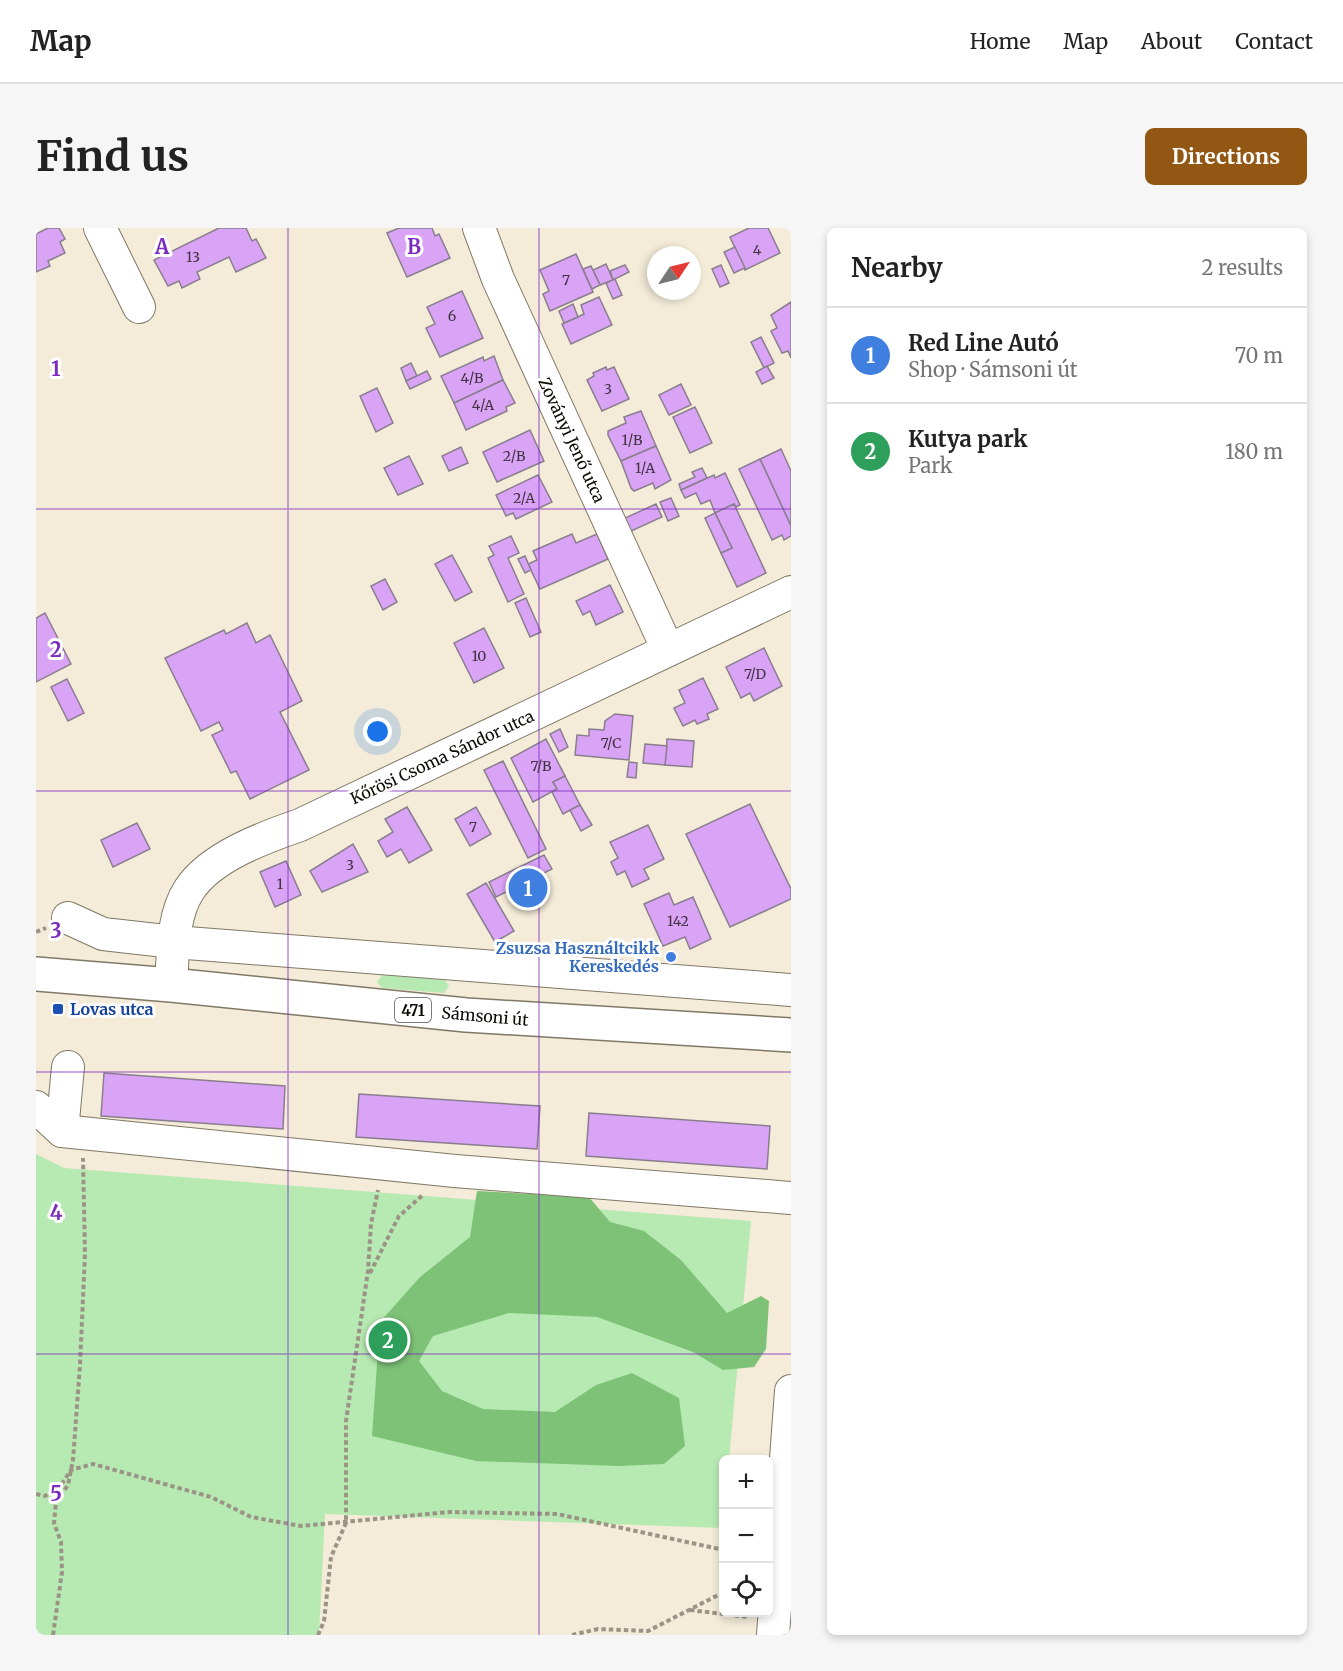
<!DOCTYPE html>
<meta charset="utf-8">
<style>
body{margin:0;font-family:Merriweather,serif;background:#f6f6f6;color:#222}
.controls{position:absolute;right:18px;bottom:18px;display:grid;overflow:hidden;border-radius:9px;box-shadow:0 3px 9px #0003}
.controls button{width:54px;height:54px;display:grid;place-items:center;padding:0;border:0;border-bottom:2px solid #e0e0e0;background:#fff;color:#222;font:30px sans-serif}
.compass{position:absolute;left:611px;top:18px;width:54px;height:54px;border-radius:50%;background:#fff;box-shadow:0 3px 9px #0003;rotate:55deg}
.you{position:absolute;left:342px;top:504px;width:21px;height:21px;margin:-15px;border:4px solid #fff;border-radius:50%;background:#1a73e8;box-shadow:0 0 0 9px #1a73e833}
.badge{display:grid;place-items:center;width:39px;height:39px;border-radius:50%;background:#915713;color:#fff;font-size:20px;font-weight:700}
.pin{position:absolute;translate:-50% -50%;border:3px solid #fff;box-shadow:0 2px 6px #0006}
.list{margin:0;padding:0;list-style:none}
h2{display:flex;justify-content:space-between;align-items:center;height:78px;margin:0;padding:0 24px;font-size:26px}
h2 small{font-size:20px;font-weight:400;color:#767676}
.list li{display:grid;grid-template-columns:39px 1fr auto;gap:18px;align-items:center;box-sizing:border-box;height:96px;padding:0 24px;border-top:2px solid #e0e0e0}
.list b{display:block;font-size:22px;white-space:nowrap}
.list p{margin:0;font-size:20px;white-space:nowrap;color:#767676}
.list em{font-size:20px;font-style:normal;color:#767676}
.icon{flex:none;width:33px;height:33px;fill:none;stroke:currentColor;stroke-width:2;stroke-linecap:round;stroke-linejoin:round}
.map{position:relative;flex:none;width:755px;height:1407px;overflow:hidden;border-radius:9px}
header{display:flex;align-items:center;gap:36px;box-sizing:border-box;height:84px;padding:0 30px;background:#fff;border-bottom:2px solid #e0e0e0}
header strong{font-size:28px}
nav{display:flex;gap:33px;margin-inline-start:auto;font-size:21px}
.intro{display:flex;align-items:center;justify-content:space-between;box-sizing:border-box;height:144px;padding:0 36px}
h1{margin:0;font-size:42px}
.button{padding:15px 27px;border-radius:9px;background:#915713;color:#fff;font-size:21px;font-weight:700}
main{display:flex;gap:36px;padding:0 36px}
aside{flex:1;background:#fff;border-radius:9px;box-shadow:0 3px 9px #0003}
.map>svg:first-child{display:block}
</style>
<header>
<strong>Map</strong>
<nav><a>Home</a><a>Map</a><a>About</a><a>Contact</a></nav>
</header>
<div class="intro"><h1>Find us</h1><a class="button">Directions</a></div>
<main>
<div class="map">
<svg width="755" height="1407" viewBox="0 0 755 1407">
<rect width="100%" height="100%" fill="#f4ebd8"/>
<g fill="#b7eab2">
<path d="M346 747 409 752 413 758 408 765 346 760 341 754Z"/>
<path d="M0 926 28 940 715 993 693 1231 688 1232 687 1300 289 1286 283 1407H0Z"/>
</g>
<path fill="#7dc277" d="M441 963 553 969 574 994 608 1003 645 1032 691 1085 725 1068 733 1073 730 1121 718 1139 687 1142 657 1124 561 1089 473 1085 397 1108 383 1133 406 1163 447 1181 519 1184 560 1157 596 1145 643 1170 649 1218 628 1236 583 1238 440 1233 336 1208 344 1094 384 1049 434 1009Z"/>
<g fill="#daa4f6" stroke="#897e8e" stroke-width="1.5">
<path d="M12 0H23L29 11 24 14 29 25 12 33 14 38 0 44V6Z"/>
<path d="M183 0H210L216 13 220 11 230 30 200 44 193 29 161 44 164 51 146 60 143 53 132 58 118 32Z"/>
<path d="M363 0H396L399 8 403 6 414 30 371 49 351 5Z"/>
<path d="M713 0H732L744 25 709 42 694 9Z"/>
<path d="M699 19 709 40 698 45 688 24Z"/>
<path d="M540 26 557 64 514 83 507 66 513 63 504 42Z"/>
<path d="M570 36 577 52 564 57 557 42Z"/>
<path d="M589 37 593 44 577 52 574 43Z"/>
<path d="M685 37 693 55 684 59 676 41Z"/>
<path d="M555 38 564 57 556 61 547 41Z"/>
<path d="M579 51 586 67 577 71 570 55Z"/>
<path d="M426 63 447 110 404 129 390 100 399 96 391 79Z"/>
<path d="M563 69 576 97 535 116 526 96 548 86 545 77Z"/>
<path d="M755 74V130L752 123 746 125 735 103 741 100 735 87Z"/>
<path d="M537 76 542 89 528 95 523 83Z"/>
<path d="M725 109 738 135 728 140 715 114Z"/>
<path d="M458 128 467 152 418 175 405 148 447 129 448 133Z"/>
<path d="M375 135 381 148 370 153 365 140Z"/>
<path d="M731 138 738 150 726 156 720 144Z"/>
<path d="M570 139 571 142 578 139 593 171 566 183 551 152 558 148 557 145Z"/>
<path d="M391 143 395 151 374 161 370 153Z"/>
<path d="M467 152 479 175 470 179 471 183 430 202 418 175Z"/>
<path d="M645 156 655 177 633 187 623 167Z"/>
<path d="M341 160 357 195 340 204 324 168Z"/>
<path d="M659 179 676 215 654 225 637 189Z"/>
<path d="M605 183 620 218 585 233 572 207V203L590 195 588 189Z"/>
<path d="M494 202 508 233 461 254 447 224Z"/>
<path d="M620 218 635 252 619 261 617 255 598 263 595 260 585 233Z"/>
<path d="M425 219 432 235 413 243 406 228Z"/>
<path d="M745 221 755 243V298L724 231Z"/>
<path d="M373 228 387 256 362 267 348 240Z"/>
<path d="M724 231 755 298V308L748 312 746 307 736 312 703 241Z"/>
<path d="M666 240 671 250 645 262 643 256 659 249 656 244Z"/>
<path d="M689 245 704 277 700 279 698 276 679 285 674 272 665 276 660 265 649 270 645 262 678 247 679 250Z"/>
<path d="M502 247 516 274 480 291 477 285 470 288 460 267Z"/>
<path d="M635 270 643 288 632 293 624 274Z"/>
<path d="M620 276 626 289 593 304 587 291Z"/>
<path d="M698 276 730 345 701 359 685 325 696 320 679 285Z"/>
<path d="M679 285 696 320 685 325 669 290Z"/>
<path d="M536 306 540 315 561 306 572 331 504 361 492 336 501 332 497 323Z"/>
<path d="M475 308 483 325 472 330 488 366 472 374 452 330 458 327 453 318Z"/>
<path d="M416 327 436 364 419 373 399 336Z"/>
<path d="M489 328 495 342 489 345 482 331Z"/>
<path d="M349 351 361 374 347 382 335 358Z"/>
<path d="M574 357 587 384 560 397 554 383 547 387 540 373Z"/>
<path d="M490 370 505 404 494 409 479 375Z"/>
<path d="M9 385 35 436 0 454V390Z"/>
<path d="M211 395 220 415 234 407 266 473 244 484 273 542 214 571 200 543 195 545 176 507 187 502 183 494 165 503 129 430 188 402 190 406Z"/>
<path d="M448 400 468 440 438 455 418 415Z"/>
<path d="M728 420 746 458 718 473 714 465 705 470 690 439Z"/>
<path d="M667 450 682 481 671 486 673 491 661 496 659 492 647 498 638 480 649 475 643 462Z"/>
<path d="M31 451 48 485 32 493 15 459Z"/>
<path d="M579 486 597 488 593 532 539 527 541 507 553 508V501L568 502 569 493Z"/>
<path d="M524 501 532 519 523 524 514 506Z"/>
<path d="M510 511 529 548 517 554 521 561 497 574 475 530Z"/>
<path d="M631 511 658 513 656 539 629 537Z"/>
<path d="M609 516 631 518 629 537 607 535Z"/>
<path d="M467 533 510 621 492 630 448 542Z"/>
<path d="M593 534 601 535 600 550 591 549Z"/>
<path d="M529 548 544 577 527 586 516 564 521 561 517 554Z"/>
<path d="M714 576 755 661V671L694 699 650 606Z"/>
<path d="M544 577 556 597 545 603 534 582Z"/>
<path d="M371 579 396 622 373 635 365 621 351 629 342 613 357 604 349 591Z"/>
<path d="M440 579 455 606 434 618 419 591Z"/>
<path d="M101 595 114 621 77 639 65 612Z"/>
<path d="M612 597 628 631 608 641 613 651 596 659 589 643 581 647 575 634 582 630 574 614Z"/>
<path d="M317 616 332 644 286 664 274 643Z"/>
<path d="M508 627 516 641 460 669 453 654Z"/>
<path d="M250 633 265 667 239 679 224 644Z"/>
<path d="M450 655 478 703 459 714 431 666Z"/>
<path d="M633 665 638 677 657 669 675 711 654 721 649 709 627 718 608 676Z"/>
<path d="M68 845 249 858 247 901 65 888Z"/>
<path d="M323 866 504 878 501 921 320 909Z"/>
<path d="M553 885 734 898 731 941 550 928Z"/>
</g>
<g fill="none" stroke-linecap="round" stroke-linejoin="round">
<defs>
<g id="minor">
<path d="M64 0 103 79"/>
<path d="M443 0 462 51 632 422"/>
<path d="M32 690 67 706 138 714 755 762"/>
<path d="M135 757C137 727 136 688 153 662 174 629 229 609 264 597L755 364"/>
<path d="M0 879 26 903 419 943 755 970"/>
<path d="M26 903 32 839"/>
<path d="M737 1407 755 1163"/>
</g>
<path id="major" d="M0 746 135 757 430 787 755 807"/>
</defs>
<use href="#minor" stroke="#807866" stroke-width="34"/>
<use href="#major" stroke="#807866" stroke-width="36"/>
<g stroke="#9b9486" stroke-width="4" stroke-dasharray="4.5 3" stroke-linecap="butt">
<path d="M0 704 10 700"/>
<path d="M334 1045 363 988 388 966"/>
<path d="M0 1266 9 1268 23 1260 35 1242 57 1236 175 1269 215 1289 265 1298 413 1284 521 1286 688 1322"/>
<path d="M654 1382 712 1389"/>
<path d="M17 1407 26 1344 25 1314 18 1295 20 1274 32 1257 37 1232 44 1137 49 1026 47 930"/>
<path d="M282 1407 288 1393 295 1329 310 1295V1193L332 1043 335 996 342 962"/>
<path d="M536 1407 562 1401 612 1403 688 1364"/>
</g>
<use href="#minor" stroke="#fff" stroke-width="32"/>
<use href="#major" stroke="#fff" stroke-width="33"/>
</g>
<path fill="none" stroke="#7b2cbf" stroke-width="1.5" stroke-opacity="0.55" d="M252 0V1407M503 0V1407M0 281H755M0 563H755M0 844H755M0 1126H755"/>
<circle fill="#3f7fe0" stroke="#fff" stroke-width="2" cx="635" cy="729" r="6"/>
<rect fill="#1a4fb4" stroke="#fff" stroke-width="2" x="16" y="775" width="12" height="12" rx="3"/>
<g text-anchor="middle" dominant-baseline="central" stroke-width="6" stroke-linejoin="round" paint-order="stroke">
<g font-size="14" fill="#413141">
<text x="721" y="22">4</text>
<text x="157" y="29">13</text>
<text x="530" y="52">7</text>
<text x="416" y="88">6</text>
<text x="436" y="150">4/B</text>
<text x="572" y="161">3</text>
<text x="447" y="177">4/A</text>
<text x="596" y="212">1/B</text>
<text x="478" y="228">2/B</text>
<text x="609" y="240">1/A</text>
<text x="488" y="270">2/A</text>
<text x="443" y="428">10</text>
<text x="719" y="446">7/D</text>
<text x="575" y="515">7/C</text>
<text x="505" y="538">7/B</text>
<text x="437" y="599">7</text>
<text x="314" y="637">3</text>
<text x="244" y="656">1</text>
<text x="642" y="693">142</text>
</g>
<rect fill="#fff" stroke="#565450" stroke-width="1.5" x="359" y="770" width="36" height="24" rx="4.5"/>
<g font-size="15" font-weight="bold" fill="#0e0b05">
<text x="377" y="782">471</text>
</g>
<g font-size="16" fill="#0e0b05" stroke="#fff">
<text transform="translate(536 212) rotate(65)">Zoványi Jenő utca</text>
<text transform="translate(406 529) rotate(-25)">Kőrösi Csoma Sándor utca</text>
<text transform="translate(449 788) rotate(5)">Sámsoni út</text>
</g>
<g font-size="16" font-weight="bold" fill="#366cbe" stroke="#fff" text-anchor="end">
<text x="623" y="720">Zsuzsa Használtcikk<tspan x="623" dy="18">Kereskedés</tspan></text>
</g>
<g font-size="16" font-weight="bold" fill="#164399" stroke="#fff" text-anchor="start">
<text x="34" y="781">Lovas utca</text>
</g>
</g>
<g font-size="20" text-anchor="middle" font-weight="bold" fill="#7b2cbf" stroke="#fff" stroke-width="6" stroke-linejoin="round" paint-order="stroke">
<text x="126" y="26">A</text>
<text x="378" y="26">B</text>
<text x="20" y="148">1</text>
<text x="20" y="429">2</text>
<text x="20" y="710">3</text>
<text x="20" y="992">4</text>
<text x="20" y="1273">5</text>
</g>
</svg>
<div class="controls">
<button>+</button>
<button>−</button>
<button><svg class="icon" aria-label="locate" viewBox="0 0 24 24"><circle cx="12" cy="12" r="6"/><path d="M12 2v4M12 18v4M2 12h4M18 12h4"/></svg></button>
</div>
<svg class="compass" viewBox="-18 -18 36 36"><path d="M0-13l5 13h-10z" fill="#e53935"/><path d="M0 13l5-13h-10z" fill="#767676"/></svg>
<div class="you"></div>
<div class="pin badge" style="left:492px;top:660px;background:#3f7fe0">1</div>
<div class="pin badge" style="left:352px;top:1112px;background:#2e9e5b">2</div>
</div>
<aside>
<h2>Nearby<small>2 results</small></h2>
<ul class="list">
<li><span class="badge" style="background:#3f7fe0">1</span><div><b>Red Line Autó</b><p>Shop · Sámsoni út</p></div><em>70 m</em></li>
<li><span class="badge" style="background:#2e9e5b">2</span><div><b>Kutya park</b><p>Park</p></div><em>180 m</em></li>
</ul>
</aside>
</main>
